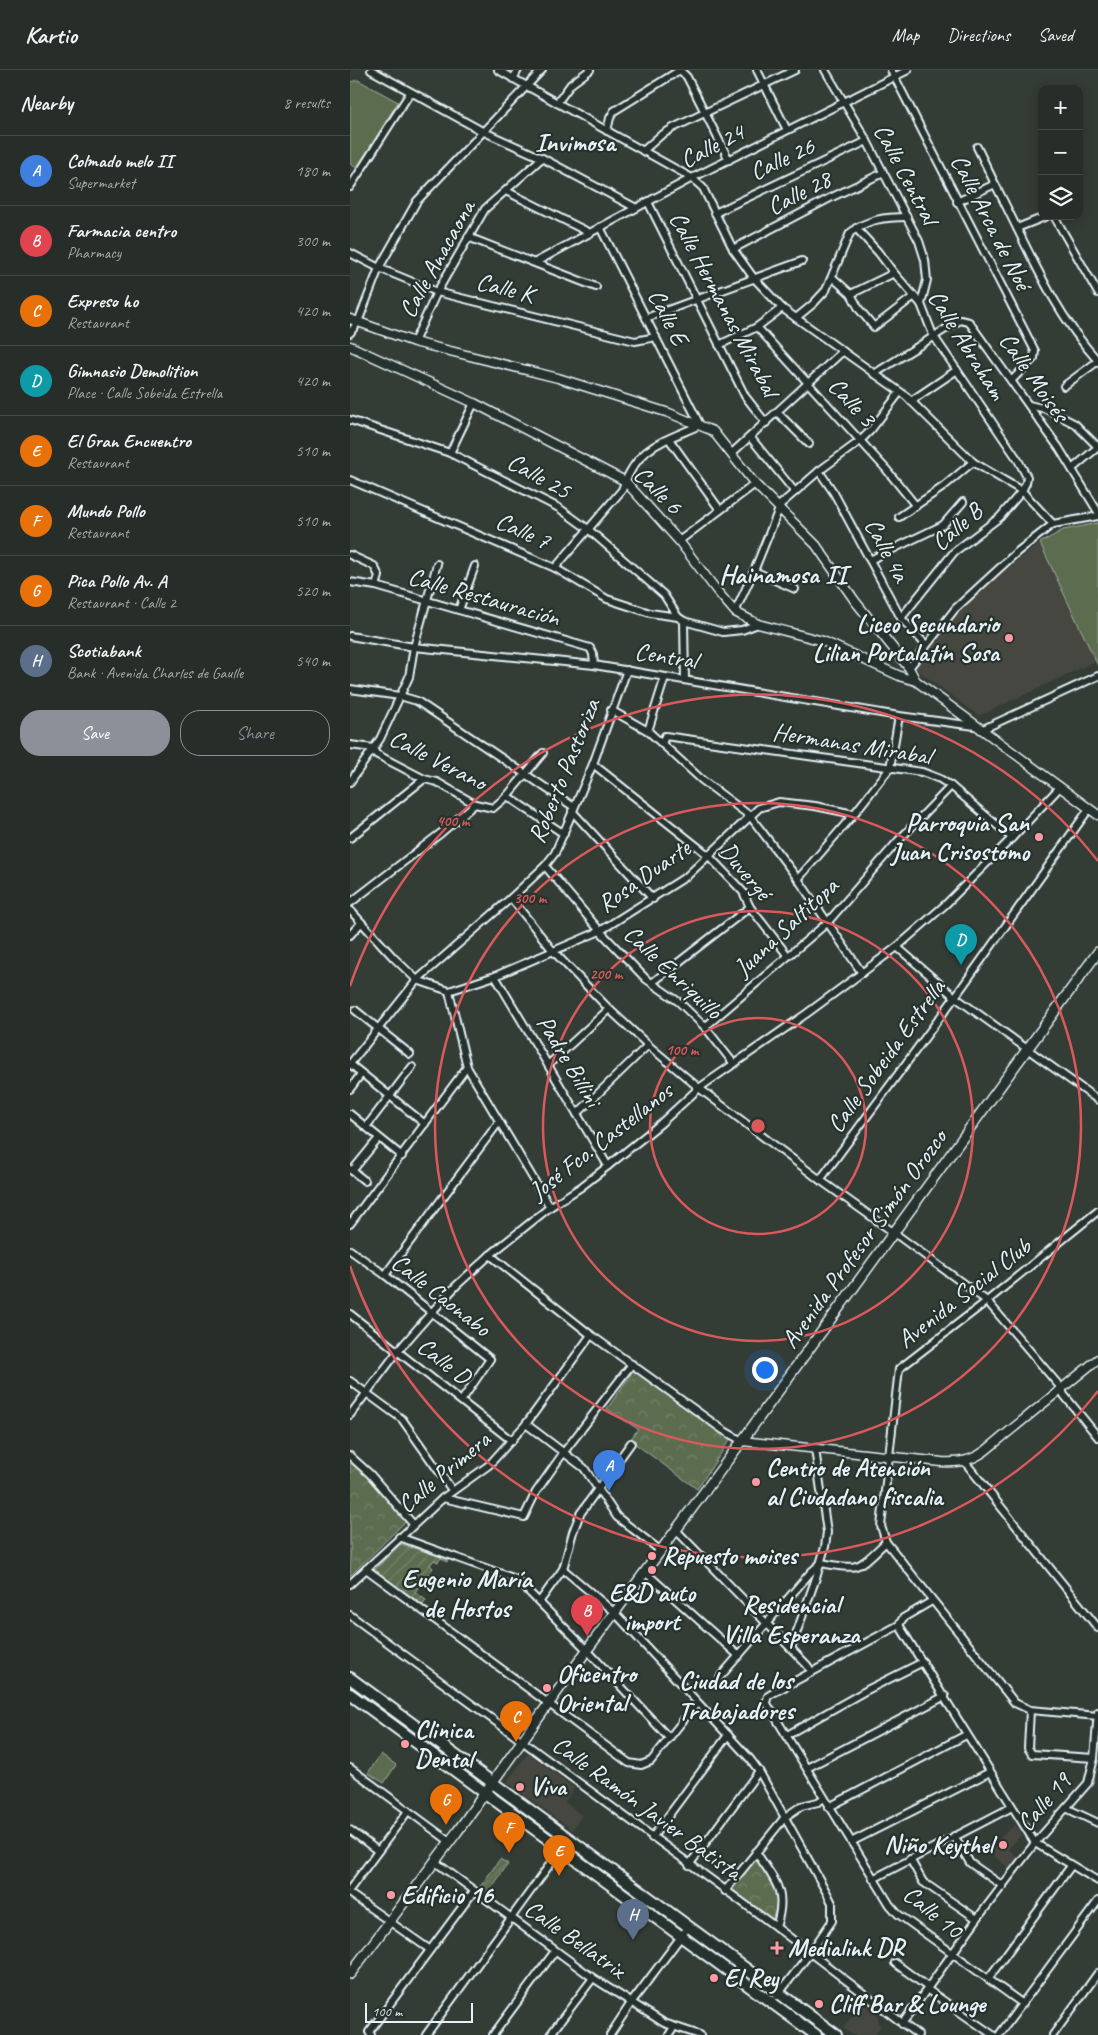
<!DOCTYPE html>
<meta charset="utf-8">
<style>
body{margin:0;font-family:Caveat,sans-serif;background:#333934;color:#f1f3f6}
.controls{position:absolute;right:15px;top:15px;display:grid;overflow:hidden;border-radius:10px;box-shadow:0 2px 12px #0003}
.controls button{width:45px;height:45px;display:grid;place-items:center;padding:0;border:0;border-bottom:1px solid #434945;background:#272d28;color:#f1f3f6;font:25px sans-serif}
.scale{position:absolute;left:15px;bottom:12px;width:108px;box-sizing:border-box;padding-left:5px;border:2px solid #e8f1f8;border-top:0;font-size:14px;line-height:18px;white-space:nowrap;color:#e8f1f8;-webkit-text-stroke:4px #26332d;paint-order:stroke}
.you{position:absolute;left:414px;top:1299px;width:18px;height:18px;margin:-12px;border:4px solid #fff;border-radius:50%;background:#1a73e8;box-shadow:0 0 0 8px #1a73e833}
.badge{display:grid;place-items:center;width:32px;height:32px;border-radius:50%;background:#8c9099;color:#fff;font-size:16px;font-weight:700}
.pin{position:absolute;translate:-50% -41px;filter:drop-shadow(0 1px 2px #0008)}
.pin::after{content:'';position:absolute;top:26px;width:18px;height:15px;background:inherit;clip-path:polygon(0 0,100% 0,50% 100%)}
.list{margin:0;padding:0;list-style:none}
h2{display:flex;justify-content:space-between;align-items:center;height:65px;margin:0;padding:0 20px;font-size:21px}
h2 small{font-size:16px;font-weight:400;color:#a4a8a8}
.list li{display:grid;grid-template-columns:32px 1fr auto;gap:15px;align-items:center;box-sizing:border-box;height:70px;padding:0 20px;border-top:1px solid #434945}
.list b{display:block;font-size:19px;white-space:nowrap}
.list p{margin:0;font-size:16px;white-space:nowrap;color:#a4a8a8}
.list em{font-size:16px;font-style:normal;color:#a4a8a8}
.actions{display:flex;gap:10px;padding:15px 20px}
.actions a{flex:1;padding:11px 0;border:1px solid #8c9099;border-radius:20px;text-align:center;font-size:18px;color:#8c9099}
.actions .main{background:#8c9099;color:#fff}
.icon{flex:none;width:28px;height:28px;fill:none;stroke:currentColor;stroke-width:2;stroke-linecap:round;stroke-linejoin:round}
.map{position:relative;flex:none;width:748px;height:1965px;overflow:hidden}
header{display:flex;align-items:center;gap:30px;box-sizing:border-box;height:70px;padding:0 25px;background:#272d28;border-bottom:1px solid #434945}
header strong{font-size:24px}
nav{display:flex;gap:28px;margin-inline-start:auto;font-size:18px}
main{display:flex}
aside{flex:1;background:#272d28}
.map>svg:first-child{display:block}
</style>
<header>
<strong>Kartio</strong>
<nav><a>Map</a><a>Directions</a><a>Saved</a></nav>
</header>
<main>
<aside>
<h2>Nearby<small>8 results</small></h2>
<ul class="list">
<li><span class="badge" style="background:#3f7fe0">A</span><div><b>Colmado melo II</b><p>Supermarket</p></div><em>180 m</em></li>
<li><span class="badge" style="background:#e0444e">B</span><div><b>Farmacia centro</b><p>Pharmacy</p></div><em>300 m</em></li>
<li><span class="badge" style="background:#e8710a">C</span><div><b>Expreso ho</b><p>Restaurant</p></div><em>420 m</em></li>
<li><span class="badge" style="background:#0f9aa8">D</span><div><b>Gimnasio Demolition</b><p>Place · Calle Sobeida Estrella</p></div><em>420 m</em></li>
<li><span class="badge" style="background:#e8710a">E</span><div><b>El Gran Encuentro</b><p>Restaurant</p></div><em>510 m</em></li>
<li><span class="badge" style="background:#e8710a">F</span><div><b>Mundo Pollo</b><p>Restaurant</p></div><em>510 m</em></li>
<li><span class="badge" style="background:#e8710a">G</span><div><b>Pica Pollo Av. A</b><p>Restaurant · Calle 2</p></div><em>520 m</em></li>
<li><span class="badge" style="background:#5c6f8a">H</span><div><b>Scotiabank</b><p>Bank · Avenida Charles de Gaulle</p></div><em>540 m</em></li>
</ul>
<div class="actions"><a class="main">Save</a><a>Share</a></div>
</aside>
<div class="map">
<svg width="748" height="1965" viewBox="0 0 748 1965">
<defs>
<pattern id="forest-crowns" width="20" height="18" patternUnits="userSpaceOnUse" patternTransform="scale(1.25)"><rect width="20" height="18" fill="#5b6d50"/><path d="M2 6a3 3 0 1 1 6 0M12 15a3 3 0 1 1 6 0" fill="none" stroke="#73826a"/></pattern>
<pattern id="garden-furrows" width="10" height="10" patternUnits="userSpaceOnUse" patternTransform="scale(1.25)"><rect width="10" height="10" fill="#5b6d50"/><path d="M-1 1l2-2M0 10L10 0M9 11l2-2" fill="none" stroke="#73826a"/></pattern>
</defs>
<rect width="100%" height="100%" fill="#343c36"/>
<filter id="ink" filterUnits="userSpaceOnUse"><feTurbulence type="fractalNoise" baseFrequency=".02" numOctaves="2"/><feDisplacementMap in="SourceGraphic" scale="10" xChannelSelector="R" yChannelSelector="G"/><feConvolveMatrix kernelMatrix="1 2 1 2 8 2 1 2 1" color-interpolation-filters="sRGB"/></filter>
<g filter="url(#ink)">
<g fill="#454741">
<path d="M690 473 746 591 629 646 564 598 589 559 621 526Z"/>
<path d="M178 1683 224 1718 215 1732 232 1746 222 1760 157 1712Z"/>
<path d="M665 1755 672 1764 658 1779 671 1790 662 1801 640 1783 653 1765Z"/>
<path d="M512 1933 528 1945V1954L531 1956 526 1962 528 1965H503L493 1958Z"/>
</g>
<g fill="#5b6d50" stroke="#a2afa4">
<path d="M8 10 48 32 7 98 0 94V12Z"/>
<path d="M748 453V596L690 473 713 460Z"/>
<path d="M31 1684 46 1695 34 1713 18 1703Z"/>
</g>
<g fill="url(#forest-crowns)" stroke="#a2afa4">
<path d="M285 1298 381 1368 347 1419 280 1370 288 1359 257 1339Z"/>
<path d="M0 1390 17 1405 57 1450 0 1506Z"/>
<path d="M402 1784C422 1809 435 1817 422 1850L376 1817Z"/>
</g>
<g fill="url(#garden-furrows)" stroke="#a2afa4">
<path d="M50 1474 99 1489 97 1492 91 1488 88 1492 84 1490 80 1495 83 1498 65 1522 76 1530 73 1535 24 1500Z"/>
<path d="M150 1789 158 1794 138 1823 130 1817Z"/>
</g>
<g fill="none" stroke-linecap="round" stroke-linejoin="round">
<defs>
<g id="minor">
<path d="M21 0 132 61 192 88 286 138"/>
<path d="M148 0 342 108 353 118 383 179 403 207 432 238 556 326 623 392 672 421 703 454"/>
<path d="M330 0 337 7 379 90"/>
<path d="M407 0 437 60"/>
<path d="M475 0 517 71 569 171 575 190 577 210 571 234"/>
<path d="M541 0 685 281 684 288 662 310"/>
<path d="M163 9 168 0"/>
<path d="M207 33 221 14 240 0"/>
<path d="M257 61 260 48 264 41 330 0"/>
<path d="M293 81 310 66 323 58 445 0"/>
<path d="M645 114C676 174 702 240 748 291L714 316"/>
<path d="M0 117 60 23"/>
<path d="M156 121 240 163"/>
<path d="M298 132 395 326 416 353"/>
<path d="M607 132 645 114 627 77"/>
<path d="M365 143 517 71"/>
<path d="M704 146 748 223"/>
<path d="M506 158 528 182 544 203 571 234 583 265 668 390 677 407 676 413 672 421 650 447 604 482 551 548"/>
<path d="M667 158 697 146"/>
<path d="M118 167 246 217"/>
<path d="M383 179 480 128 533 103"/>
<path d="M0 183 29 198 87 222 285 271 306 267"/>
<path d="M186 192 342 108 558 0"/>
<path d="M482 207 501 224 509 239 524 257 563 227"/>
<path d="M501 224 544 203"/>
<path d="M296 248 452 191"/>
<path d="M446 248 463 234 476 220 500 163C517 149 536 147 557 147"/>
<path d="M407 257 536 399 566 436"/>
<path d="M0 263 8 252 29 198 67 131 192 0"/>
<path d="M64 272 87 222 135 139 192 88"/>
<path d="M369 275 407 257 432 238"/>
<path d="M524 304 610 250 619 252 709 378 748 442"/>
<path d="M561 331 607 300"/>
<path d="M679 335 696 339 725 354 748 377"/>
<path d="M427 342 459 374"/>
<path d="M0 350 100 383 209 438 238 459 314 525 328 547 334 551 373 562 392 560 408 554"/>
<path d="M400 367 445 422"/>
<path d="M319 369 370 440"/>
<path d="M100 383 124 333"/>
<path d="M382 383 493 281"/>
<path d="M722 399 748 377"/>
<path d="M469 401 484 423 551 548 576 575"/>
<path d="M0 410 205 498 257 529 300 543 328 547"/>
<path d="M549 447 593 417 623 392"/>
<path d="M329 471 405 414"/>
<path d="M0 485 24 496 29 506 26 516"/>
<path d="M520 490 593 455 613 432"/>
<path d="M205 498 272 420C287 376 312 372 350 355L250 157"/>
<path d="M404 501 445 519"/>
<path d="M0 512 26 516 240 578 243 584 244 595"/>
<path d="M109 540 125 496"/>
<path d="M385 542 404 501 431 434 469 401 510 371 521 360 550 322"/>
<path d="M334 551 335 610"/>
<path d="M0 566 64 577 244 595 549 646 625 656"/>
<path d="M559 598 605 539 667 482 703 454 748 446"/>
<path d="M0 619 50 626 67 631 224 737"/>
<path d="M261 640 298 661 352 710 400 746 448 809 512 903"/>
<path d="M631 660 748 606"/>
<path d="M298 661 315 607"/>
<path d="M312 674 315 666 572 702 590 709 601 716 662 768"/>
<path d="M0 675 23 678 26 684 74 709 87 712 125 734 143 738 157 726 193 683"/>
<path d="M243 694 358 785 393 822 400 837 438 886"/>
<path d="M0 712 30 669 59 607 64 577 87 494"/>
<path d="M157 726 214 764"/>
<path d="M222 741 303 829"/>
<path d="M0 768 74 709"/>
<path d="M195 796 250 861 296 909 329 932 355 957 384 994"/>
<path d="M448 809 504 744 540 698 549 646"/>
<path d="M161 828 203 881 259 939 298 975 349 1018 470 1110 543 1162 637 1231 712 1319 714 1325 748 1367"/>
<path d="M0 833 91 763 125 734"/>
<path d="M0 840 44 888 67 910 99 921 117 997 200 1137"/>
<path d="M0 865 11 853"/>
<path d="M547 877 605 927 748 1030"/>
<path d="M145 906 258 1096"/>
<path d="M303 912 400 837"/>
<path d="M99 921 145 906 250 861 337 806 409 738 429 732 465 736 504 744"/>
<path d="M5 940 60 984"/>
<path d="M355 957 477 853 548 771 601 716"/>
<path d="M198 995 259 939"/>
<path d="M0 1019 11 1004"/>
<path d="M0 1044 52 1086"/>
<path d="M227 1044 298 975"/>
<path d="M75 1054 0 994 67 910 161 828 195 796 205 783 243 694 277 600"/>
<path d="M16 1057 62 997"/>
<path d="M0 1099 15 1111"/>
<path d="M2 1101 29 1068"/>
<path d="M470 1110 605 927 739 739"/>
<path d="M748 1141 637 1231 549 1299 531 1456 536 1472 665 1633 680 1640 748 1646"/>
<path d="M0 1154 117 997"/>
<path d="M0 1180 35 1205 140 1289 112 1330"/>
<path d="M140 1185 241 1265 373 1360 392 1371"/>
<path d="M35 1205 149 1052"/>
<path d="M0 1244 162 1371"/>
<path d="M0 1311 52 1349 102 1420"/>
<path d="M0 1345 48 1281 81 1243 107 1215 140 1185 200 1137 231 1117 258 1096 310 1054 349 1018 456 944 547 877 596 834 662 768 710 717"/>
<path d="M176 1354 234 1398 267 1447 311 1481"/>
<path d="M0 1386 20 1404 63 1454"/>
<path d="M615 1392 748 1558"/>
<path d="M93 1428 174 1447 186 1422 214 1382 282 1294"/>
<path d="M326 1460 457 1595 462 1602"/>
<path d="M49 1467 166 1509 237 1580 319 1668"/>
<path d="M471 1493C511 1500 506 1500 536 1472"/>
<path d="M16 1499 279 1693 291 1695 301 1691 347 1633"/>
<path d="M213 1499 265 1543 400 1689 409 1701 478 1825 482 1833V1851L460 1883 427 1926"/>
<path d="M295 1502 389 1586"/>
<path d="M0 1514 93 1428 139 1395 176 1354 241 1265"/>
<path d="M190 1531 213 1499 223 1462 230 1444 281 1373"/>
<path d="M0 1545 426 1857 568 1965"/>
<path d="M549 1555 423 1623 418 1626 416 1632 540 1835 548 1844 673 1934"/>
<path d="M549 1555 685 1773 748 1811"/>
<path d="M549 1555 553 1548 582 1531"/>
<path d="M441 1578 467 1505 475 1477 477 1462 465 1379"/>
<path d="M370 1607 461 1502 470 1494"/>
<path d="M680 1640 678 1678 682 1684 744 1688"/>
<path d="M437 1665 517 1620 573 1592"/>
<path d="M0 1698 99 1771"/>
<path d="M457 1698 595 1626"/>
<path d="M479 1737 616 1665"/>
<path d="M716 1738 748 1753"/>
<path d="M0 1760 28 1781"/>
<path d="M604 1766 620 1793 653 1816"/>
<path d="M302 1768 378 1665"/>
<path d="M501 1772 640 1702"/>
<path d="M406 1782C425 1811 438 1821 426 1857"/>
<path d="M560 1789 573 1812 627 1849"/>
<path d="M84 1791 243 1908 314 1953 350 1965"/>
<path d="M339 1795 409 1701"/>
<path d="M523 1809 662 1737"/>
<path d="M0 1819 58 1741"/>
<path d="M375 1821 435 1747 451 1736 468 1732 474 1728"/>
<path d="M0 1824 79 1879"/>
<path d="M545 1893 576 1916 578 1920 643 1965"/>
<path d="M638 1909 721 1796"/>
<path d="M552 1954 627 1849 685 1773 738 1713 744 1688 748 1642"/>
<path d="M21 1965 19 1962 124 1821"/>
<path d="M76 1965 211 1779"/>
<path d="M143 1965 205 1881"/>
<path d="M200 1965 243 1908"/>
<path d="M260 1965 281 1933 339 1856"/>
<path d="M319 1965 324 1957"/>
<path d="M649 1965 748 1831"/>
<path d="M703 1965 748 1903"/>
</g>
<g id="tertiary">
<path d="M0 249 64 272 208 308 319 343 363 361 405 414 466 475 505 531 559 598 566 611 748 745"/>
<path d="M0 276 124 333 275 411 329 471 367 521 385 542 408 554 473 571 552 607 566 611"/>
<path d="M392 1371 592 1392C609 1393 621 1391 635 1381L748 1289"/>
</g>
<path id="secondary" d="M0 1904 107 1762 237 1580 392 1371 748 882"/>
<g id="primary">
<path d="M0 1608 486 1965"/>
<path d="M0 1624 466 1965"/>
</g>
</defs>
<use href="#minor" stroke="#e8f1f8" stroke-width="10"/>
<use href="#tertiary" stroke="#e8f1f8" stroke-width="11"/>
<use href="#secondary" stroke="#e8f1f8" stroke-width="12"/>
<use href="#primary" stroke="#e8f1f8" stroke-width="14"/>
<use href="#minor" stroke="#26332d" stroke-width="6"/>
<use href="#tertiary" stroke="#26332d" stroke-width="8"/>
<use href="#secondary" stroke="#26332d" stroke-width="9"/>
<use href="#primary" stroke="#26332d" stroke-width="10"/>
</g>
</g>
<g fill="none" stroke="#da5a5c" stroke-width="2.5">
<circle cx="408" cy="1056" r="108"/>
<circle cx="408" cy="1056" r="215"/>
<circle cx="408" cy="1056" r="323"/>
<path d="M748 1321A431 431 0 0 1 0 1196M0 916A431 431 0 0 1 748 791"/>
</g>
<g fill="#ff9aa2" stroke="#26332d" stroke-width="2">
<circle cx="659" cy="568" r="5"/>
<circle cx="689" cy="767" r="5"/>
<circle cx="406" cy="1412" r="5"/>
<circle cx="302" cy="1486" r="5"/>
<circle cx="302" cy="1500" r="5"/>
<circle cx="197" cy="1618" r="5"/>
<circle cx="55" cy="1674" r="5"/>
<circle cx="170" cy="1717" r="5"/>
<circle cx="653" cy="1775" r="5"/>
<circle cx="41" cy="1825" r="5"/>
<path d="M424.5 1870.5h5v5h5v5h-5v5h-5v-5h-5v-5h5z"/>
<circle cx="364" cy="1908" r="5"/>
<circle cx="469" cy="1934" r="5"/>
</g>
<g text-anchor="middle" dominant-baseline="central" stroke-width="4.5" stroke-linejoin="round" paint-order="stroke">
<g font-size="25" fill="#e8f1f8" stroke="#26332d">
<text transform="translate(362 76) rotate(-27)">Calle 24</text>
<text transform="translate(432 89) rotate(-25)">Calle 26</text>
<text transform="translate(556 104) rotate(62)">Calle Central</text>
<text transform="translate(449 123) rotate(-27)">Calle 28</text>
<text transform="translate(641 152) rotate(63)">Calle Arca de Noé</text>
<text transform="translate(87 189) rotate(-61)">Calle Anacaona</text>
<text transform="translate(155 218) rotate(14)">Calle K</text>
<text transform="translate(374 234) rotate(62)">Calle Hermanas Mirabal</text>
<text transform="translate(318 247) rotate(63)">Calle E</text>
<text transform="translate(617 275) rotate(58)">Calle Abraham</text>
<text transform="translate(684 307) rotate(55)">Calle Moisés</text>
<text transform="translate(502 332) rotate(47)">Calle 3</text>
<text transform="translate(189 406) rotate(29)">Calle 25</text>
<text transform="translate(308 420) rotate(45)">Calle 6</text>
<text transform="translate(607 457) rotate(-41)">Calle B</text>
<text transform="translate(173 461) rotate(24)">Calle 7</text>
<text transform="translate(537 480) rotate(62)">Calle 4a</text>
<text transform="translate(134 527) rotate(16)">Calle Restauración</text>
<text transform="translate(316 586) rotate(9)">Central</text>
<text transform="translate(502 674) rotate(9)">Hermanas Mirabal</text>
<text transform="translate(88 690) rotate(27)">Calle Verano</text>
<text transform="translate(214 701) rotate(-68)">Roberto Pastoriza</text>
<text transform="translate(395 801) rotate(50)">Duvergé</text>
<text transform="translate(294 806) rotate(-35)">Rosa Duarte</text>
<text transform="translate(436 857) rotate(-43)">Juana Saltitopa</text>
<text transform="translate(323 902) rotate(43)">Calle Enriquillo</text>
<text transform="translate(536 986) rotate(-54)">Calle Sobeida Estrella</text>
<text transform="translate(219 991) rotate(59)">Padre Billini</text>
<text transform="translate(251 1071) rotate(-38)">José Fco. Castellanos</text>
<text transform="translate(514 1169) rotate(-54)">Avenida Profesor Simón Orozco</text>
<text transform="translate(614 1223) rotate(-38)">Avenida Social Club</text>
<text transform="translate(91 1225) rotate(38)">Calle Caonabo</text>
<text transform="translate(94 1291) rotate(38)">Calle D</text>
<text transform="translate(94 1402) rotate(-40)">Calle Primera</text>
<text transform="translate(694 1732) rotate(-49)">Calle 19</text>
<text transform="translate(297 1738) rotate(36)">Calle Ramón Javier Batista</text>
<text transform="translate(583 1842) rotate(39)">Calle 10</text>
<text transform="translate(225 1869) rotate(35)">Calle Bellatrix</text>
</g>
<g font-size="25" font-weight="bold" fill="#e8f1f8" stroke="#26332d" text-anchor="start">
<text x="649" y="554" text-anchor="end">Liceo Secundario<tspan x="649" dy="29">Lilian Portalatín Sosa</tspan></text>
<text x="679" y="753" text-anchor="end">Parroquia San<tspan x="679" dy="29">Juan Crisostomo</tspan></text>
<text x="416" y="1398">Centro de Atención<tspan x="416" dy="29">al Ciudadano fiscalia</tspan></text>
<text x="312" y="1486">Repuesto moises</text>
<text x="302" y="1523" text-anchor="middle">E&amp;D auto<tspan x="302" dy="29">import</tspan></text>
<text x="207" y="1604">Oficentro<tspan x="207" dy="29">Oriental</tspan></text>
<text x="65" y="1660">Clinica<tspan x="65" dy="29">Dental</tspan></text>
<text x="180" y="1717">Viva</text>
<text x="643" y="1775" text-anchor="end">Niño Keythel</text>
<text x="51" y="1825">Edificio 16</text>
<text x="438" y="1878">Medialink DR</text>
<text x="374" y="1908">El Rey</text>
<text x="479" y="1934">Cliff Bar &amp; Lounge</text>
</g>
<g font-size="26" font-weight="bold" fill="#e8f1f8" stroke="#26332d">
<text x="225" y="72">Invimosa</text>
<text x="433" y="504">Hainamosa II</text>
<text x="117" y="1508">Eugenio María<tspan x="117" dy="30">de Hostos</tspan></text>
<text x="441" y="1534">Residencial<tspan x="441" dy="30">Villa Esperanza</tspan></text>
<text x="386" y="1610">Ciudad de los<tspan x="386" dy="30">Trabajadores</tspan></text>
</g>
</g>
<circle cx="408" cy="1056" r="8" fill="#da5a5c" stroke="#26332d" stroke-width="2.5"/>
<g font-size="15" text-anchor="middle" font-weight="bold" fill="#da5a5c" stroke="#26332d" stroke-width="4.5" stroke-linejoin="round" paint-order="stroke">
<text x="103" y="756">400 m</text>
<text x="180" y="833">300 m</text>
<text x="256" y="909">200 m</text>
<text x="332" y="985">100 m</text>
</g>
</svg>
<div class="controls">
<button>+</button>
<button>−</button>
<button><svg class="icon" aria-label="layers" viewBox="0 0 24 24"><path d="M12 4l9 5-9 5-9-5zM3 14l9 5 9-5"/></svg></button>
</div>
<div class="scale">100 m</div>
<div class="you"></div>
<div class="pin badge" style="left:259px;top:1421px;background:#3f7fe0">A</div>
<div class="pin badge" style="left:237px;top:1566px;background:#e0444e">B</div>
<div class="pin badge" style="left:166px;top:1672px;background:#e8710a">C</div>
<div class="pin badge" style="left:611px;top:895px;background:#0f9aa8">D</div>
<div class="pin badge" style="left:209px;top:1806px;background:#e8710a">E</div>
<div class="pin badge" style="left:159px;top:1783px;background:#e8710a">F</div>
<div class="pin badge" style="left:96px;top:1755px;background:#e8710a">G</div>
<div class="pin badge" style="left:283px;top:1870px;background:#5c6f8a">H</div>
</div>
</main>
